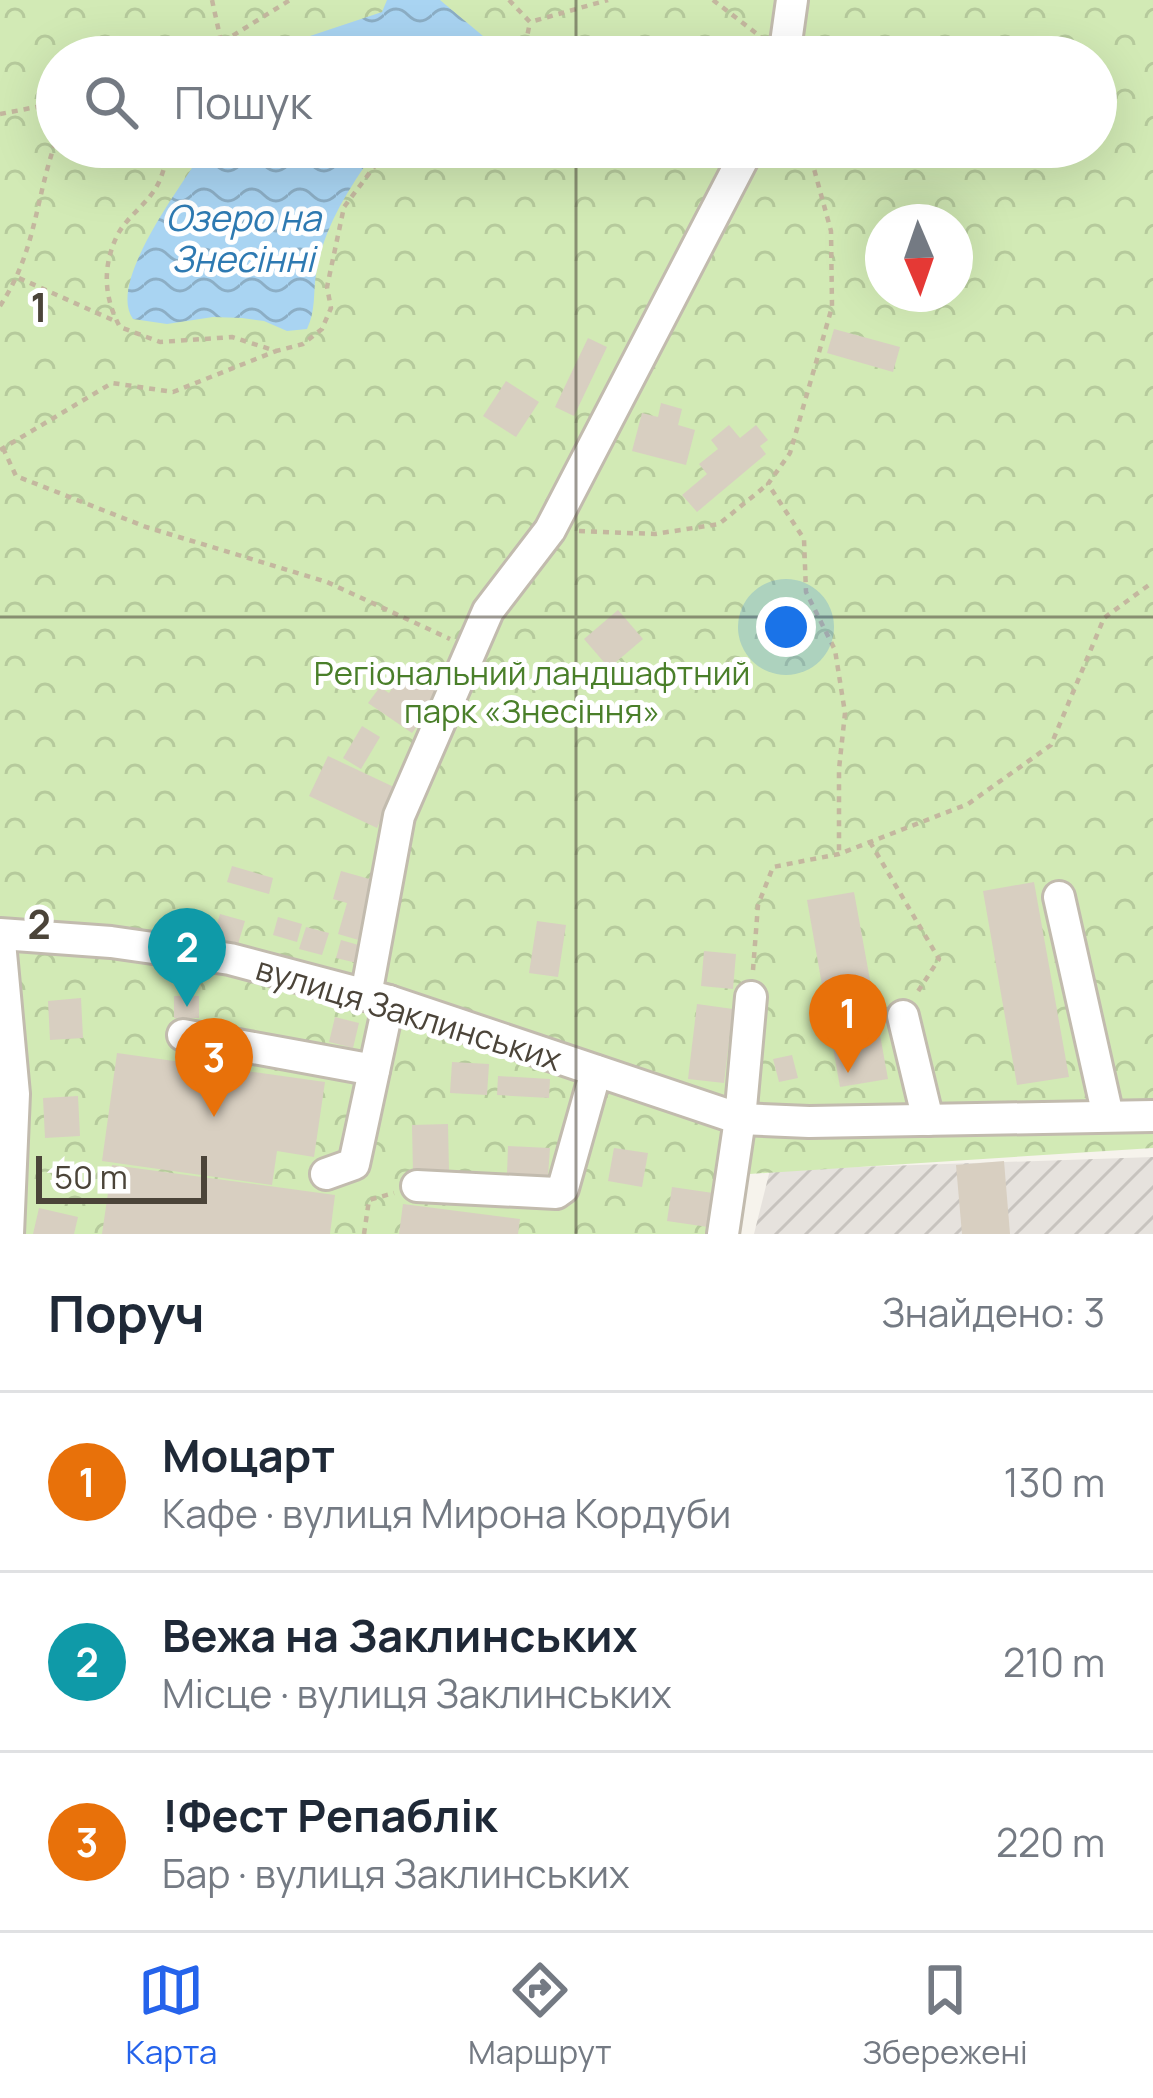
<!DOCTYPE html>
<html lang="uk">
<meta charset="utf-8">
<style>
body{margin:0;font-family:Manrope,sans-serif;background:#f6f6f7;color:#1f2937}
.compass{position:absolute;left:865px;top:204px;width:108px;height:108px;border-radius:50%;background:#fff;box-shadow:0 12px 48px #0002;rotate:178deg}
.scale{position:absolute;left:36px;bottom:30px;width:171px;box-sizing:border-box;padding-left:12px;border:6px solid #4b4439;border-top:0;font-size:33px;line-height:42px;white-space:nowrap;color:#4b4439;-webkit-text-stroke:9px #fff;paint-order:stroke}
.you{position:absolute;left:786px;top:627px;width:42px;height:42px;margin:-30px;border:9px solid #fff;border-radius:50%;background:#1a73e8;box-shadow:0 0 0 18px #1a73e833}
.badge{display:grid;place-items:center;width:78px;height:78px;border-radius:50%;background:#2563eb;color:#fff;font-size:39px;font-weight:700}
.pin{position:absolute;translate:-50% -99px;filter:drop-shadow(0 3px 6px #0008)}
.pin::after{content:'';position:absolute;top:63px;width:42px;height:36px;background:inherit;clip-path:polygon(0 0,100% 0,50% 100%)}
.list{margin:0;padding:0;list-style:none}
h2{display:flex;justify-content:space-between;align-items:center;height:156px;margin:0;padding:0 48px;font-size:51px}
h2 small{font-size:39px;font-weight:400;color:#747a83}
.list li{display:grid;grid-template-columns:78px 1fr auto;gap:36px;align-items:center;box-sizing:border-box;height:180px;padding:0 48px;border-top:3px solid #e0e1e3}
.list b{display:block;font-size:45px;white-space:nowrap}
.list p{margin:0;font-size:39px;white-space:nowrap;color:#747a83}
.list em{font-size:39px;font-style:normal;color:#747a83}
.icon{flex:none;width:66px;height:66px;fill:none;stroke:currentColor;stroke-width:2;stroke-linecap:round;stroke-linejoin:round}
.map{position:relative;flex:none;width:1153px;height:1234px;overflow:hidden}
.search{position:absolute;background:#fff;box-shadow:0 12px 48px #0002;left:36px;right:36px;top:36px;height:132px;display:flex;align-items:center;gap:30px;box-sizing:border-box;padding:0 42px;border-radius:66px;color:#747a83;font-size:45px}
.sheet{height:696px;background:#fff}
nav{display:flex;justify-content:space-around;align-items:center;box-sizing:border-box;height:168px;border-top:3px solid #e0e1e3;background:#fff;font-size:33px;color:#747a83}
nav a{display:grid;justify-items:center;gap:6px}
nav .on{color:#2563eb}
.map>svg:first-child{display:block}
</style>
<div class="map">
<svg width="1153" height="1234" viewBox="0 0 1153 1234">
<defs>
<pattern id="industrial-furrows" width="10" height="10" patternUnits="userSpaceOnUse" patternTransform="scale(3)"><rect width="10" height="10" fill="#e6e2dd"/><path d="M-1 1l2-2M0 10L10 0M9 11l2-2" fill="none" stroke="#c7c3be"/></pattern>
<pattern id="park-crowns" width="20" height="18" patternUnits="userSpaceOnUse" patternTransform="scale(3)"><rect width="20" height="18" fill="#d2eab5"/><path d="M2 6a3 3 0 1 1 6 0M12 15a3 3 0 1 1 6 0" fill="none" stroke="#b6ca9c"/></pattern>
<pattern id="water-waves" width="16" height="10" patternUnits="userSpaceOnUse" patternTransform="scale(3)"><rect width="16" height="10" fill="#a9d4f2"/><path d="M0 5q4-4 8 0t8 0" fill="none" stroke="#8caec5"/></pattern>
</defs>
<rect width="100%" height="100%" fill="#f6f3ec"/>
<path fill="url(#industrial-furrows)" d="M1153 1157V1234H754L770 1170Z"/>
<path fill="url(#park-crowns)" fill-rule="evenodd" d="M0 0H1153V1148L749 1174 740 1234H0ZM57 57H1096V147H57ZM883 222H955V294H883Z"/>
<g fill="url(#water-waves)">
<path d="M387 0H440L508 57H285L310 36 382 12Z"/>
<path d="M206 147H378C350 187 324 225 316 274 313 294 316 310 307 329L287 331 264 321 242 318 213 317 167 324 133 319C106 282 185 181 206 147Z"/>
</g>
<g fill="#d8cfc1">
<path d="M834 329 900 347 893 372 827 353Z"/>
<path d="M588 338 607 347 574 416 555 407Z"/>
<path d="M506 381 539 402 516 437 483 416Z"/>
<path d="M661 403 682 409 678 425 695 430 686 465 632 451 642 413 658 417Z"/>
<path d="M729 425 740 438 756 425 768 440 760 446 766 454 697 512 682 495 707 474 699 464 718 449 711 440Z"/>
<path d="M618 610 643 639 609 668 584 639Z"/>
<path d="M409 664 444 688 412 733 368 703 380 687 389 693Z"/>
<path d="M362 726 380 737 361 769 343 758Z"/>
<path d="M328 756 396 788 377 828 309 796Z"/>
<path d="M232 866 273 878 269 894 227 882Z"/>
<path d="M341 871 380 882 362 941 338 934 347 903 333 899Z"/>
<path d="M1034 882 1069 1077 1017 1085 983 891Z"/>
<path d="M854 892 888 1079 840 1087 807 900Z"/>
<path d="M220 914 245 921 238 944 213 937Z"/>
<path d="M278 917 302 924 297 942 273 935Z"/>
<path d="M537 921 566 925 558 977 529 973Z"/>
<path d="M306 927 329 933 322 955 299 949Z"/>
<path d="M341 940 362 946 357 963 336 958Z"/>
<path d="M704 951 736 954 733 989 701 986Z"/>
<rect x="174" y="996" width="25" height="22"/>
<path d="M81 998 83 1038 50 1040 48 1001Z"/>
<path d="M697 1004 733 1009 724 1083 688 1079Z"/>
<path d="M335 1017 359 1023 353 1048 329 1042Z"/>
<path d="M117 1053 325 1082 314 1157 277 1151 272 1185 102 1161Z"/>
<path d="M792 1055 798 1078 779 1082 773 1059Z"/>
<path d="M452 1062 489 1064 487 1095 450 1093Z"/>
<path d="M498 1076 550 1079 549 1098 497 1095Z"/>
<path d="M78 1096 80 1136 45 1138 43 1098Z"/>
<path d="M448 1124 449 1172 413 1173 412 1125Z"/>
<path d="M508 1146 550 1148 548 1176 507 1174Z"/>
<path d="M614 1148 648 1153 642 1187 608 1181Z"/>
<path d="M1004 1161 1010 1234H962L956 1165Z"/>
<path d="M112 1165 335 1195 330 1234H102Z"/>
<path d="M672 1187 713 1193 708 1227 667 1221Z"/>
<path d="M403 1204 520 1219 518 1234H399Z"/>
<path d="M39 1208 78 1217 74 1234H33Z"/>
</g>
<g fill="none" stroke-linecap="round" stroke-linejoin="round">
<defs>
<g id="minor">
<path d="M784 57 792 0"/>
<path d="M1059 897 1108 1116"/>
<path d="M0 934 111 942 230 959 389 1001 740 1119 809 1122 1153 1116"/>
<path d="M0 942 14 1094 8 1234"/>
<path d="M366 995 399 816 488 611 550 530 749 147"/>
<path d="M903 1016 928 1120"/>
<path d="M183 1035 374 1070"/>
<path d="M326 1174 354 1164 389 1001"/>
<path d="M417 1186 556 1193 563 1188 596 1071"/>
<path d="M723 1234 740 1119 751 997"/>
</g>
</defs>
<use href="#minor" stroke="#c2bbae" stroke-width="36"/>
<g stroke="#c4b79f" stroke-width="4.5" stroke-dasharray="6 6" stroke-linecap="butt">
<path d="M212 0 221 41"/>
<path d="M509 0 530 22 608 0"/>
<path d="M713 0 761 37"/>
<path d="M190 57 221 43 290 0"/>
<path d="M523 57 530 22"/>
<path d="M0 114 57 103"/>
<path d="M170 147C166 159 164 172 158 184 148 204 126 217 117 236 102 267 104 298 120 327L160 342 232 337 276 351 303 344 322 329 331 308 327 287 344 207 389 147"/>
<path d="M808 147 831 231 832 307 790 453 768 484 804 539 806 592 835 650 845 713 839 769V854"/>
<path d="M19 278 117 322"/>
<path d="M0 306C37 250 35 198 57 138"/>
<path d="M3 448 16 476 146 527 327 582 450 639"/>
<path d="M0 450 112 383 173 392 276 351"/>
<path d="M579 531 655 534 719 524 768 484"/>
<path d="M870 842 939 959 915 996"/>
<path d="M753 970 758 905 773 867 839 854 968 804 1051 745 1104 618 1153 582"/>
<path d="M364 1234 369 1200 394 1193"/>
</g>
<use href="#minor" stroke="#fff" stroke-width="30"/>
</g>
<path fill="none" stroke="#4b4439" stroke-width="3" stroke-opacity="0.55" d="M576 0V57M576 147V1234M0 617H1153"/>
<g text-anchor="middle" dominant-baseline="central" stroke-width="10" stroke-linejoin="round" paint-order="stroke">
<g font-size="33" fill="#4a7f2a" stroke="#fff">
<text x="532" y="672">Регіональний ландшафтний<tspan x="532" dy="38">парк «Знесіння»</tspan></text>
</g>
<g font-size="33" fill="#4b4439" stroke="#fff">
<text transform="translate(409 1013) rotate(17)">вулиця Заклинських</text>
</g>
<g font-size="36" font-style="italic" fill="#2e7ab2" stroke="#fff">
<text x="243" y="217">Озеро на<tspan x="243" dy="41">Знесінні</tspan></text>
</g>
</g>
<g font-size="39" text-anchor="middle" font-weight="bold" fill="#4b4439" stroke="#fff" stroke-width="10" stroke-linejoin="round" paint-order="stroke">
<text x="39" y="322">1</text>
<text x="39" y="939">2</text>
</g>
</svg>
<svg class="compass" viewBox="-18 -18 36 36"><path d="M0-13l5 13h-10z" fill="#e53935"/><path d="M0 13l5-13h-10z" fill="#747a83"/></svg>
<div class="scale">50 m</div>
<div class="you"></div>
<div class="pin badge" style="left:848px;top:1073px;background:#e8710a">1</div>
<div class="pin badge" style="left:187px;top:1007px;background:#0f9aa8">2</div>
<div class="pin badge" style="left:214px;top:1117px;background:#e8710a">3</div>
<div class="search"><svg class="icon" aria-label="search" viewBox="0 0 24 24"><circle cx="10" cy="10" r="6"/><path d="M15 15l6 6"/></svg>Пошук</div>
</div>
<section class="sheet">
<h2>Поруч<small>Знайдено: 3</small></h2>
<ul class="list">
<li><span class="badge" style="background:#e8710a">1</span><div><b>Моцарт</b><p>Кафе · вулиця Мирона Кордуби</p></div><em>130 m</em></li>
<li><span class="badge" style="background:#0f9aa8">2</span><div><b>Вежа на Заклинських</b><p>Місце · вулиця Заклинських</p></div><em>210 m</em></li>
<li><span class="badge" style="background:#e8710a">3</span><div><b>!Фест Репаблік</b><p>Бар · вулиця Заклинських</p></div><em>220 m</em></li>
</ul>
</section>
<nav>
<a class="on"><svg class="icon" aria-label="map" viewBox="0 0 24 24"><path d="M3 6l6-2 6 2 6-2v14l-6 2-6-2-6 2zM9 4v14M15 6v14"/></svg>Карта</a>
<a><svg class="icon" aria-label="directions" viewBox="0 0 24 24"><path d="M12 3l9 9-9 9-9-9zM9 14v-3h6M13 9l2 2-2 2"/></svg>Маршрут</a>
<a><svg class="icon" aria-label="saved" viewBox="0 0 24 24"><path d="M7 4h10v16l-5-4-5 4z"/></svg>Збережені</a>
</nav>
